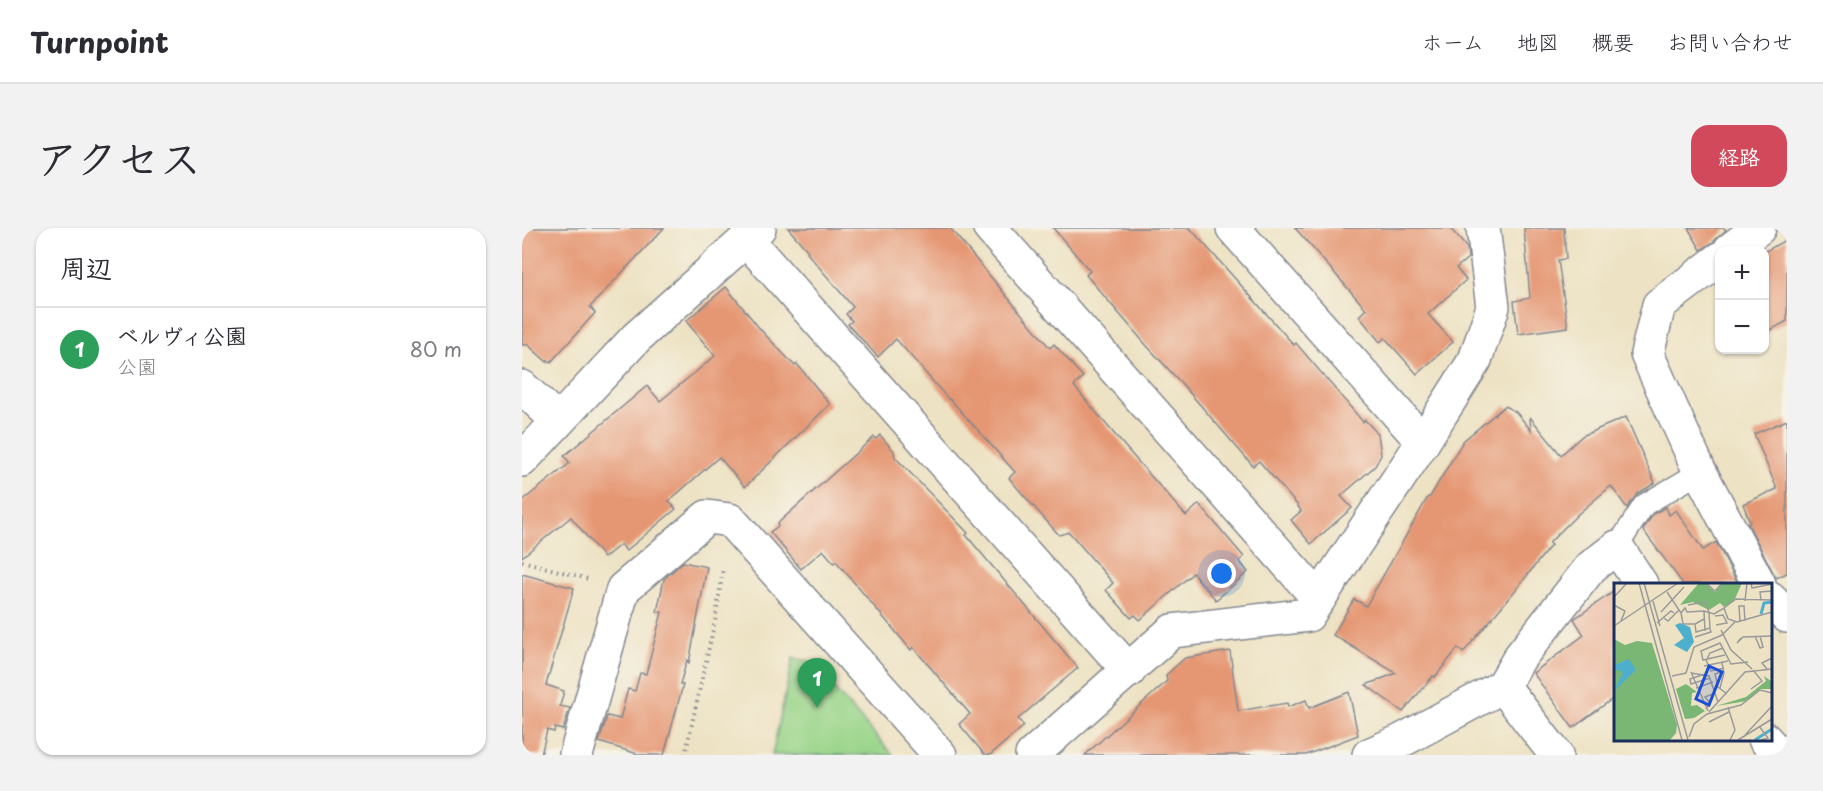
<!DOCTYPE html>
<html lang="ja">
<meta charset="utf-8">
<style>
body{margin:0;font-family:"Playpen Sans","Klee One",sans-serif;background:#f2f2f3;color:#2b2b33}
.controls{position:absolute;right:18px;top:18px;display:grid;overflow:hidden;border-radius:12px;box-shadow:0 2px 4px #0004}
.controls button{width:54px;height:54px;display:grid;place-items:center;padding:0;border:0;border-bottom:2px solid #e1e1e2;background:#fff;color:#2b2b33;font:30px sans-serif}
.you{position:absolute;left:700px;top:346px;width:21px;height:21px;margin:-15px;border:4px solid #fff;border-radius:50%;background:#1a73e8;box-shadow:0 0 0 9px #1a73e833}
.badge{display:grid;place-items:center;width:39px;height:39px;border-radius:50%;background:#d1495b;color:#fff;font-size:20px;font-weight:700}
.pin{position:absolute;translate:-50% -50px;filter:drop-shadow(0 2px 3px #0008)}
.pin::after{content:'';position:absolute;top:32px;width:21px;height:18px;background:inherit;clip-path:polygon(0 0,100% 0,50% 100%)}
.list{margin:0;padding:0;list-style:none}
h2{display:flex;justify-content:space-between;align-items:center;height:78px;margin:0;padding:0 24px;font-size:26px}
h2 small{font-size:20px;font-weight:400;color:#7c7c81}
.list li{display:grid;grid-template-columns:39px 1fr auto;gap:18px;align-items:center;box-sizing:border-box;height:84px;padding:0 24px;border-top:2px solid #e1e1e2}
.list b{display:block;font-size:22px;white-space:nowrap}
.list p{margin:0;font-size:20px;white-space:nowrap;color:#7c7c81}
.list em{font-size:20px;font-style:normal;color:#7c7c81}
.map{position:relative;flex:none;width:1265px;height:527px;overflow:hidden;border-radius:18px}
header{display:flex;align-items:center;gap:36px;box-sizing:border-box;height:84px;padding:0 30px;background:#fff;border-bottom:2px solid #e1e1e2}
header strong{font-size:28px}
nav{display:flex;gap:33px;margin-inline-start:auto;font-size:21px}
.intro{display:flex;align-items:center;justify-content:space-between;box-sizing:border-box;height:144px;padding:0 36px}
h1{margin:0;font-size:42px}
.button{padding:15px 27px;border-radius:18px;background:#d1495b;color:#fff;font-size:21px;font-weight:700}
main{display:flex;gap:36px;padding:0 36px}
aside{flex:1;background:#fff;border-radius:18px;box-shadow:0 2px 4px #0004}
.map>svg:first-child{display:block}
</style>
<header>
<strong>Turnpoint</strong>
<nav><a>ホーム</a><a>地図</a><a>概要</a><a>お問い合わせ</a></nav>
</header>
<div class="intro"><h1>アクセス</h1><a class="button">経路</a></div>
<main>
<aside>
<h2>周辺<small></small></h2>
<ul class="list">
<li><span class="badge" style="background:#2e9e5b">1</span><div><b>ベルヴィ公園</b><p>公園</p></div><em>80 m</em></li>
</ul>
</aside>
<div class="map">
<svg width="1265" height="527" viewBox="0 0 1265 527">
<rect width="100%" height="100%" fill="#f7f3e8"/>
<filter id="ink" filterUnits="userSpaceOnUse"><feTurbulence type="fractalNoise" baseFrequency=".0167" numOctaves="2"/><feDisplacementMap in="SourceGraphic" scale="12" xChannelSelector="R" yChannelSelector="G"/><feConvolveMatrix kernelMatrix="1 2 1 2 8 2 1 2 1" color-interpolation-filters="sRGB"/></filter>
<filter id="wash" filterUnits="userSpaceOnUse"><feTurbulence type="fractalNoise" baseFrequency=".008" numOctaves="4" result="noise"/><feDisplacementMap in="SourceGraphic" scale="24" xChannelSelector="R" yChannelSelector="G"/><feGaussianBlur stdDeviation="1.35" result="paint"/><feColorMatrix in="noise" values="0 0 0 0 0 0 0 0 0 0 0 0 0 0 0 0 0 1.4 0 .05"/><feComposite in="paint" operator="in"/></filter>
<g filter="url(#wash)">
<rect width="100%" height="100%" fill="#ede2c3"/>
<path fill="#98d488" stroke="#5a8273" stroke-width="1.5" d="M271 430 287 433 371 527H250Z"/>
<g id="blocks">
<g fill="#e59672">
<path d="M0 0H142L68 79 73 85 29 134 26 132 25 134 6 117H0Z"/>
<path d="M266 0H428L528 120 532 116 561 149 552 158 605 221 664 288 677 276 722 329 717 333 726 344 694 372 671 345 618 392 613 387 609 390 584 362 591 355 547 304 537 307 505 271 487 250 493 244 428 171 427 172 374 111 356 129 326 96 330 93 324 86 331 79 285 25 286 23Z"/>
<path d="M531 0H668L772 117 774 115 841 194 843 192 856 206 859 227 853 238 819 268 830 280 789 316 769 292 779 283 776 278 737 233 731 238 660 156 625 118 564 47 568 43Z"/>
<path d="M773 0H928L945 20 946 30 934 40 944 52 906 86 931 114 895 146 863 110 858 114 837 88 844 81Z"/>
<path d="M1002 0H1042L1044 31 1036 32 1046 99 996 106 992 73 1008 70Z"/>
<path d="M1166 0H1202L1204 2 1191 14 1179 22Z"/>
<path d="M1265 11V93L1242 106V24Z"/>
<path d="M204 59 238 101 273 138 275 136 308 176 223 259 197 229 147 273 154 281 104 323 99 316 82 330 49 289 0 329V273L48 235 42 228 125 158 138 173 193 128 164 93Z"/>
<path d="M983 178 994 184 1009 202 1008 189 1039 227 1060 208 1104 189 1133 255 1115 266 1105 280 1089 258 1056 286 1027 315 1029 317 996 359 941 425 936 420 913 449 911 448 881 484 844 457 874 445 811 407 832 371 844 378 906 269H908L941 213Z"/>
<path d="M1265 192V345L1254 350 1226 296 1228 294 1221 276 1255 261 1232 206Z"/>
<path d="M358 207 372 223 373 229 446 305 444 307 556 440 496 491 502 498 468 527H463L437 496 448 486 391 419 389 422 314 333 312 335 301 322 279 341 248 304 256 298 255 296 352 209 354 211Z"/>
<path d="M1144 279 1147 287 1154 282 1181 322 1194 314 1216 356H1161L1121 302 1131 286Z"/>
<path d="M161 334 185 339 167 435 165 432 158 456 161 457 142 527H119L77 514 85 488 98 491 106 461 113 463 118 445 124 446 140 384H135L142 351Z"/>
<path d="M0 346 52 360 24 457 42 463 38 478 48 480 41 502 33 500 32 504 25 502 19 527H0Z"/>
<path d="M1094 362V468L1051 500 1011 445 1062 407 1052 391Z"/>
<path d="M708 423 716 483 765 475 766 479 784 472 787 480 827 464 836 507 784 527H563L645 453 644 447 663 430Z"/>
</g>
</g>
</g>
<g filter="url(#ink)">
<use href="#blocks" fill-opacity="0" stroke="#848890" stroke-width="1.5"/>
<g fill="none" stroke-linecap="round" stroke-linejoin="round">
<defs>
<path id="service" d="M1095 319 1122 277 1178 244"/>
<g id="minor">
<path d="M468 0 797 371"/>
<path d="M711 0 901 214"/>
<path d="M224 11 607 443"/>
<path d="M1208 22 1237 0"/>
<path d="M1198 31 1137 77 1125 126 1178 244 1237 356"/>
<path d="M0 159 35 192"/>
<path d="M0 232 114 110 237 0"/>
<path d="M1248 371 1265 388"/>
<path d="M981 458 1034 527"/>
<path d="M1243 511 1257 527"/>
<path d="M54 527 101 361 185 289 208 292 418 527"/>
<path d="M510 527 650 403 786 387 901 214 953 132 971 79 961 0"/>
<path d="M847 527 877 514 981 458 998 429 1069 339 1095 319 1119 356"/>
</g>
</defs>
<use href="#service" stroke="#848890" stroke-width="24"/>
<use href="#minor" stroke="#848890" stroke-width="36"/>
<g stroke="#848890" stroke-width="4" stroke-dasharray="1.5 4.5" stroke-linecap="butt">
<path d="M0 333 66 351"/>
<path d="M163 527 194 388 201 340"/>
</g>
<use href="#service" stroke="#fff" stroke-width="21"/>
<use href="#minor" stroke="#fff" stroke-width="33"/>
</g>
</g>
<g transform="translate(1092 355)">
<rect width="158" height="158" fill="#ede2c3"/>
<path d="M85 0H91L101 9 108 0H128L120 18 110 24 106 20 95 27 79 19 66 22ZM0 56 11 62 23 58 38 60 63 142 62 150 56 157H0ZM150 93 157 98V106H147L133 118 102 123 132 114 152 98ZM72 101 83 109 78 110 77 123 83 122 91 128 80 135 71 136 62 106Z" fill="#7ab674"/>
<path d="M66 40 76 44 80 59 73 69 60 62 70 55 61 42ZM15 76 22 87 0 108 9 89 0 86V82Z" fill="#4eafcd"/>
<path fill="none" stroke="#4eafcd" stroke-width="3" d="M147 31 150 20 158 19M141 157 158 146"/>
<path fill="none" stroke="#999a9b" stroke-width="1.5" d="M25 0 68 157M30 0 74 157M92 0 101 8 108 0M137 0 138 5 158 1M53 9 67 30 71 25 73 29 90 28M0 14 13 0M147 17 146 9 158 8M39 18 46 43M131 18 133 0M0 22 11 28 7 38M74 22 91 19 95 29M110 25 122 16 158 17M47 29 70 4M67 30 69 41H81M101 33 109 32 113 40 102 42M50 35 54 38 65 27M90 36 81 41 82 49 96 45 95 30M126 39 125 23H130L131 38M43 40 57 28 60 30M0 43 64 0M107 47 117 67 138 86M91 48 90 28 100 31 110 25 114 36 123 39 158 29M141 53 146 65 149 64 146 53M81 54 97 49 96 46M127 55 123 60 129 54 158 53M111 72 89 77 87 68 106 60 117 81 134 79M93 76 96 70 109 65M92 77 97 88 110 85M90 83 114 78M153 86 148 80 158 75M110 88 101 91 104 104 113 111M77 89 94 128M77 90 95 93 104 119M91 91 76 96 77 101 96 95M58 93 72 90 80 64 108 52 121 39M82 105 99 99M106 105 110 90 108 80M137 106 148 98 139 87M114 124 121 147 116 157M92 126 96 120 91 114 101 110M95 129 131 89 158 86M95 139 115 129M145 143 154 155 147 157M131 152 158 123M75 154 80 141 93 131 127 122 146 107 158 110M124 157 158 136"/>
<path fill="#1d4ed8" fill-opacity="0.15" stroke="#1d4ed8" stroke-width="3" d="M95 83 108 89 95 122 82 116Z"/>
<rect width="158" height="158" fill="none" stroke="#1b2f5e" stroke-width="3"/>
</g>
</svg>
<div class="controls">
<button>+</button>
<button>−</button>
</div>
<div class="you"></div>
<div class="pin badge" style="left:295px;top:480px;background:#2e9e5b">1</div>
</div>
</main>
